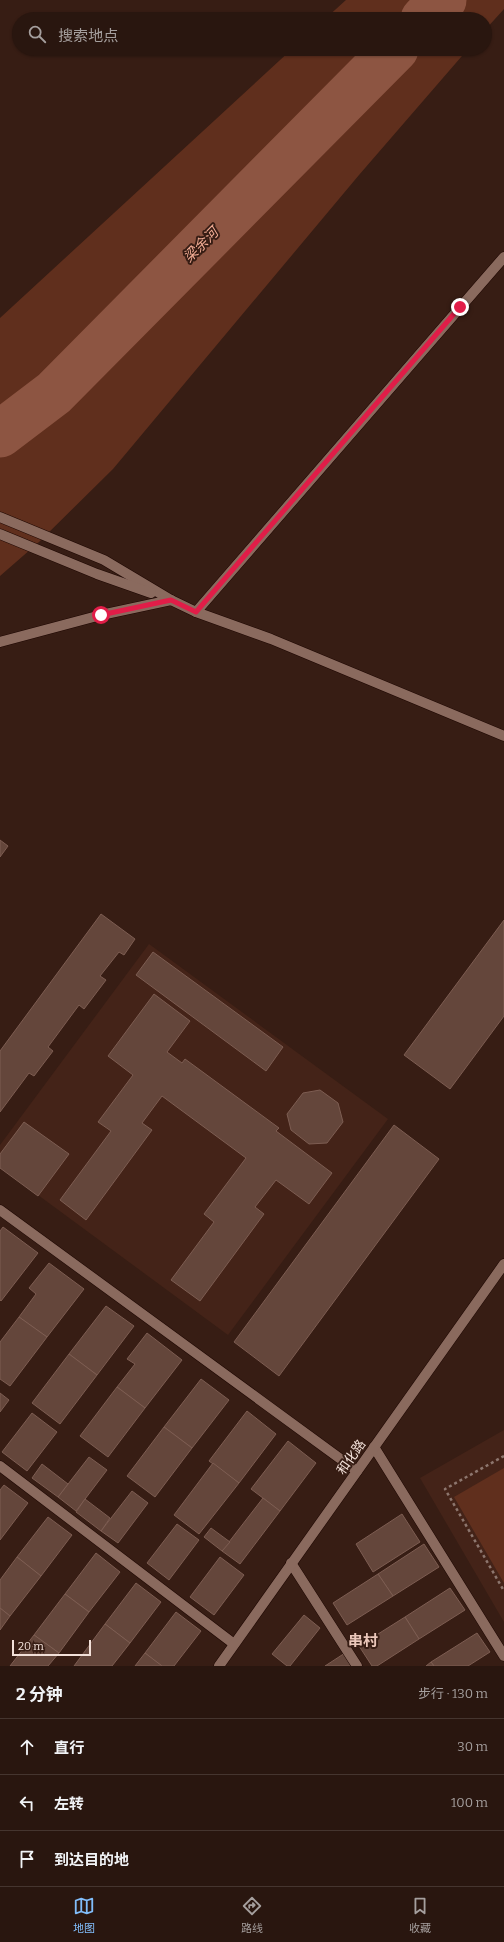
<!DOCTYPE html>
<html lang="zh">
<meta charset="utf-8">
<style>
body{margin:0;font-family:Bitter,"Noto Sans SC",serif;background:#35231d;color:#f1f3f6}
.scale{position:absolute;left:12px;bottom:10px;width:79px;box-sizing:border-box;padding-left:4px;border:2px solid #f2e0d9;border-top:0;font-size:11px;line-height:14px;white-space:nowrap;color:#f2e0d9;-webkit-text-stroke:3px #371d14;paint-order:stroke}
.stop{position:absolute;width:12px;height:12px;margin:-9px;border:3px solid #e11d48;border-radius:50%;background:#fff}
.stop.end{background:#e11d48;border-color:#fff;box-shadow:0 1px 4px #0008}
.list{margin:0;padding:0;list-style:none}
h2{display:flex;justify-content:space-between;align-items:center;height:52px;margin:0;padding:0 16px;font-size:17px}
h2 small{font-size:13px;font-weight:400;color:#a59f9e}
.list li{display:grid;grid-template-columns:26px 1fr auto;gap:12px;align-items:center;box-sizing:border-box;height:56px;padding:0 16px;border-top:1px solid #45352f}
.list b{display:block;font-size:15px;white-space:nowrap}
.list em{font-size:13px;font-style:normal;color:#a59f9e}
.icon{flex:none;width:22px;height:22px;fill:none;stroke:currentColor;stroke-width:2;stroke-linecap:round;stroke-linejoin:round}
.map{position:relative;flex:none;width:504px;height:1666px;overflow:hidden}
.search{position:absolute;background:#29160f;box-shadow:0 1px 3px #0004;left:12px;right:12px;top:12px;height:44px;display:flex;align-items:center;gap:10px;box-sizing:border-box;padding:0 14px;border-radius:22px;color:#a59f9e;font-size:15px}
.sheet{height:220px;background:#29160f}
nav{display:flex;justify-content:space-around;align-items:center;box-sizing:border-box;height:56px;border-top:1px solid #45352f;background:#29160f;font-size:11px;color:#a59f9e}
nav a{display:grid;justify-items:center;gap:2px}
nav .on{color:#81bdfa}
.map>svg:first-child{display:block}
</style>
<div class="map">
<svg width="504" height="1666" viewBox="0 0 504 1666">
<rect width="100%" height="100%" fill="#371d14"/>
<g fill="#442318">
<path d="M149 944 388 1119 228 1335 0 1167V1145Z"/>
<path d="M504 1430V1622L420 1478Z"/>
</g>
<g fill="#602f1d">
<path d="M346 0H504V9L485 30V19H325Z"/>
<path d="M292 49H468L359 175 113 469 39 542 0 576V318Z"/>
<path d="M504 1468V1583L454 1497Z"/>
</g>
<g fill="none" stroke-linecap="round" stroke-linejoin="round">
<g stroke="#8d5542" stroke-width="47">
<path d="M424 19 443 0"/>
<path d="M0 434 54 393 395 49"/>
</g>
</g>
<g fill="#64463b" stroke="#7d5d52">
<path d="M0 840 8 846 0 857Z"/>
<path d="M101 914 135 939 124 955 119 952 100 976 106 980 84 1009 79 1005 48 1047 53 1051 34 1076 29 1073 0 1112V1051Z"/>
<path d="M504 920V1016L450 1089 404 1055Z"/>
<path d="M153 952 283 1047 266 1071 136 975Z"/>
<path d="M154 994 190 1021 167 1052 182 1063 185 1059 279 1128 276 1131 332 1173 309 1204 276 1180 255 1207 264 1214 200 1301 171 1280 214 1222 204 1214 246 1158 162 1096 142 1123 152 1130 86 1220 60 1200 111 1131 98 1122 133 1075 108 1056Z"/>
<path d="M320 1090 338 1103 343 1122 327 1143 309 1144 291 1130 287 1114 303 1093Z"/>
<path d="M24 1122 69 1154 38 1196 0 1168V1154Z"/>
<path d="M394 1125 439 1159 279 1376 234 1342Z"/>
<path d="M3 1227 38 1253 1 1301 0 1300V1231Z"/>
<path d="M49 1263 84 1289 47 1337 19 1317 36 1294 29 1288Z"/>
<path d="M106 1306 134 1326 97 1375 69 1354Z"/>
<path d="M19 1317 47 1337 10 1386 0 1379V1342Z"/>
<path d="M147 1333 182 1360 145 1408 117 1387 135 1364 127 1359Z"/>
<path d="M69 1354 97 1375 60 1424 32 1403Z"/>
<path d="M201 1379 229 1400 192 1448 164 1427Z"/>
<path d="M117 1387 145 1408 108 1457 80 1436Z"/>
<path d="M0 1393 9 1400 0 1412Z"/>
<path d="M247 1411 276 1434 239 1483 209 1461Z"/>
<path d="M32 1413 57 1432 27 1471 2 1452Z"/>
<path d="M164 1427 192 1448 155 1497 127 1476Z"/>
<path d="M288 1441 316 1463 280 1511 251 1489Z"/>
<path d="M89 1457 107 1470 76 1511 58 1497Z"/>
<path d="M213 1463 239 1483 199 1534 174 1515Z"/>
<path d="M42 1464 68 1484 58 1497 32 1478Z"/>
<path d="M4 1485 28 1503 0 1540V1490Z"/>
<path d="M132 1491 148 1503 118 1543 101 1531Z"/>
<path d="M263 1498 280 1511 240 1564 222 1551Z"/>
<path d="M85 1499 110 1518 101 1531 76 1512Z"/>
<path d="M402 1514 420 1542 373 1572 356 1544Z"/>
<path d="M48 1517 72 1535 41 1576 17 1557Z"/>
<path d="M177 1524 199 1540 169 1580 147 1563Z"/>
<path d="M211 1528 230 1542 222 1551 204 1537Z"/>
<path d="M424 1544 439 1567 393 1596 378 1574Z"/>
<path d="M96 1553 120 1572 89 1612 65 1594Z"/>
<path d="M17 1557 41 1576 10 1616 0 1608V1580Z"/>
<path d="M220 1557 244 1575 214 1615 190 1597Z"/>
<path d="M378 1574 393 1596 347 1625 333 1603Z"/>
<path d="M136 1583 161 1602 130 1643 105 1624Z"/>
<path d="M450 1588 465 1610 419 1639 405 1617Z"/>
<path d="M65 1594 89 1612 59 1653 34 1635Z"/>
<path d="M0 1608 10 1616 0 1630Z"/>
<path d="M176 1612 201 1631 174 1666H162L145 1653Z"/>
<path d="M304 1615 320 1628 290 1666H287L272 1654Z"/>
<path d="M405 1617 419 1639 377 1666H372L359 1646Z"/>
<path d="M105 1624 130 1643 112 1666H74Z"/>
<path d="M477 1633 490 1652 468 1666H434L431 1662Z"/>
<path d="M34 1635 59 1653 48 1666H10Z"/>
<path d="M145 1653 162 1666H135Z"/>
<path d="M345 1653 353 1666H325Z"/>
<path d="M431 1662 434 1666H426Z"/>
</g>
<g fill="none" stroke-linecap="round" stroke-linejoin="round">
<defs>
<path id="service" d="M291 1563 357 1666"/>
<g id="minor">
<path d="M0 1210 357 1471"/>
<path d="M374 1447 504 1656"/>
<path d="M0 1466 234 1644"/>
</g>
<g id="tertiary">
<path d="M196 612 504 257"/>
<path d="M219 1666 504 1264"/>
</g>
<g id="secondary">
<path d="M0 517 104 560 171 600 196 612 271 639 504 736"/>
<path d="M0 534 97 574 151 593"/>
<path d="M0 642 101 615 171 600"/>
</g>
</defs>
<use href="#service" stroke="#1d0601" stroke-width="11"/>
<use href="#minor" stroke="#1d0601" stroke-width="11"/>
<use href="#tertiary" stroke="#1d0601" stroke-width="11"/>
<use href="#secondary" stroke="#1d0601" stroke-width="11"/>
<path stroke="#8d766e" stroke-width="2.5" stroke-dasharray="3 3" stroke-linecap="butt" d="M504 1456 445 1489 504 1591"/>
<use href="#service" stroke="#8a6a5e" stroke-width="10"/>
<use href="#minor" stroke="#8a6a5e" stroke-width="10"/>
<use href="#tertiary" stroke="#8a6a5e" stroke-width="10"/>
<use href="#secondary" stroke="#8a6a5e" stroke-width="10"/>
</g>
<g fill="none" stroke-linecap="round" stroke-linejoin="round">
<path stroke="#e11d48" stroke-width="5" d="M101 615 171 600 196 612 460 307"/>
</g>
<g text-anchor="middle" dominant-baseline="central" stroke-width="4" stroke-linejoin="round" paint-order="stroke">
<g font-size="13" fill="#f2e0d9" stroke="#371d14">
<text transform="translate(351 1457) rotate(-55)">和化路</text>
</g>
<g font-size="14" font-style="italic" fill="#f5af97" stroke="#371d14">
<text transform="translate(201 245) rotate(-45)">梁余河</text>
</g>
<g font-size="15" font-weight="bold" fill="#ebc7ba" stroke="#371d14">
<text x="363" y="1641">串村</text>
</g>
</g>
</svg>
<div class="scale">20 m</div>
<div class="stop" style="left:101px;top:615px"></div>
<div class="stop end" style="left:460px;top:307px"></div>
<div class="search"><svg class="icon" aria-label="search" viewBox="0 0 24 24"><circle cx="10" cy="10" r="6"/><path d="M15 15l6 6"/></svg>搜索地点</div>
</div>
<section class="sheet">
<h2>2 分钟<small>步行 · 130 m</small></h2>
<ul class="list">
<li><svg class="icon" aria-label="ahead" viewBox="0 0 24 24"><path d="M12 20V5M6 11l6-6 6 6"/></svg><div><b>直行</b></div><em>30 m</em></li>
<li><svg class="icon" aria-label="left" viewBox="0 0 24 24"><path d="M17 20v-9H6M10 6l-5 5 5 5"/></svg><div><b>左转</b></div><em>100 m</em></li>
<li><svg class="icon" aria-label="arrive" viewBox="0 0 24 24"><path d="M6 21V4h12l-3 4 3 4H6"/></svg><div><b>到达目的地</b></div></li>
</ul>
</section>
<nav>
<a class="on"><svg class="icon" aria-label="map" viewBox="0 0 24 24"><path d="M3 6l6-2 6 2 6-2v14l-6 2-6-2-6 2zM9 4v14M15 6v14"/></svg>地图</a>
<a><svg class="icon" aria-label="directions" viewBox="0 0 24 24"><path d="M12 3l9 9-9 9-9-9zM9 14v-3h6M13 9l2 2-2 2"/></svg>路线</a>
<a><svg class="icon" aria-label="saved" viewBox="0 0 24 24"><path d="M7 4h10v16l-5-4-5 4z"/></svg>收藏</a>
</nav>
